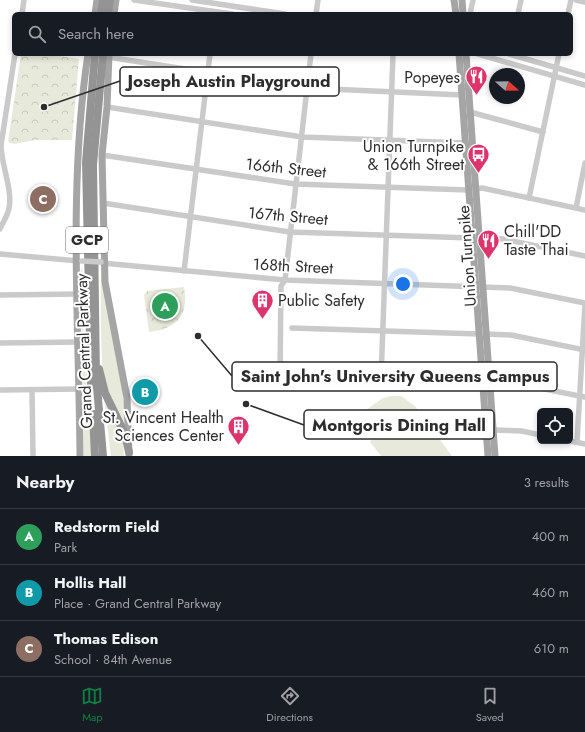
<!DOCTYPE html>
<meta charset="utf-8">
<style>
body{margin:0;font-family:Jost,sans-serif;background:#242831;color:#f1f3f6}
.controls{position:absolute;right:12px;bottom:12px;display:grid;overflow:hidden;border-radius:6px;box-shadow:0 2px 6px #0003}
.controls button{width:36px;height:36px;display:grid;place-items:center;padding:0;border:0;border-bottom:1px solid #363941;background:#171b24;color:#f1f3f6;font:20px sans-serif}
.compass{position:absolute;left:489px;top:68px;width:36px;height:36px;border-radius:50%;background:#171b24;box-shadow:0 2px 6px #0003;rotate:110deg}
.you{position:absolute;left:403px;top:284px;width:14px;height:14px;margin:-10px;border:3px solid #fff;border-radius:50%;background:#1a73e8;box-shadow:0 0 0 6px #1a73e833}
.badge{display:grid;place-items:center;width:26px;height:26px;border-radius:50%;background:#0b8043;color:#fff;font-size:13px;font-weight:700}
.pin{position:absolute;translate:-50% -50%;border:2px solid #fff;box-shadow:0 1px 4px #0006}
.list{margin:0;padding:0;list-style:none}
h2{display:flex;justify-content:space-between;align-items:center;height:52px;margin:0;padding:0 16px;font-size:17px}
h2 small{font-size:13px;font-weight:400;color:#9ea1a6}
.list li{display:grid;grid-template-columns:26px 1fr auto;gap:12px;align-items:center;box-sizing:border-box;height:56px;padding:0 16px;border-top:1px solid #363941}
.list b{display:block;font-size:15px;white-space:nowrap}
.list p{margin:0;font-size:13px;white-space:nowrap;color:#9ea1a6}
.list em{font-size:13px;font-style:normal;color:#9ea1a6}
.icon{flex:none;width:22px;height:22px;fill:none;stroke:currentColor;stroke-width:2;stroke-linecap:round;stroke-linejoin:round}
.map{position:relative;flex:none;width:585px;height:456px;overflow:hidden}
.search{position:absolute;background:#171b24;box-shadow:0 2px 6px #0003;left:12px;right:12px;top:12px;height:44px;display:flex;align-items:center;gap:10px;box-sizing:border-box;padding:0 14px;border-radius:6px;color:#9ea1a6;font-size:15px}
.sheet{height:220px;background:#171b24}
nav{display:flex;justify-content:space-around;align-items:center;box-sizing:border-box;height:56px;border-top:1px solid #363941;background:#171b24;font-size:11px;color:#9ea1a6}
nav a{display:grid;justify-items:center;gap:2px}
nav .on{color:#0b8043}
.map>svg:first-child{display:block}
</style>
<div class="map">
<svg width="585" height="456" viewBox="0 0 585 456">
<defs>
<pattern id="park-crowns" width="20" height="18" patternUnits="userSpaceOnUse"><rect width="20" height="18" fill="#e7eada"/><path d="M2 6a3 3 0 1 1 6 0M12 15a3 3 0 1 1 6 0" fill="none" stroke="#c6c9bb"/></pattern>
</defs>
<rect width="100%" height="100%" fill="#fff"/>
<g fill="#e7eada">
<path d="M81 267C85 274 82 293 83 303 83 354 88 405 92 456H84Z"/>
<path d="M102 268 123 392 125 421H121C114 407 106 393 103 378 102 365 99 274 102 268Z"/>
<path d="M103 391 123 434 124 456H111Z"/>
<path d="M391 396H401L415 406 452 456H381L370 442 372 439 356 417 383 398Z"/>
</g>
<g fill="url(#park-crowns)">
<path d="M21 54H46L79 59 72 140H35L14 144 8 142Z"/>
<path d="M184 287C189 315 177 329 149 332L144 295 147 291Z"/>
</g>
<g fill="none" stroke-linecap="round" stroke-linejoin="round">
<g stroke="#cacaca" stroke-width="5.5">
<path d="M134 0 232 14"/>
<path d="M192 0 285 14"/>
<path d="M576 0 585 2"/>
<path d="M22 14 24 0"/>
<path d="M316 14 318 0"/>
<path d="M470 14 473 0"/>
<path d="M518 14 521 0"/>
<path d="M568 14 571 0"/>
<path d="M311 54 285 280 281 286 280 375 483 383"/>
<path d="M478 54 585 85"/>
<path d="M509 54 585 76"/>
<path d="M108 57 307 88 462 95"/>
<path d="M107 107 302 137 465 143"/>
<path d="M470 112 543 132"/>
<path d="M102 155 295 184 468 190"/>
<path d="M476 189 482 188 585 210"/>
<path d="M529 198 559 54"/>
<path d="M103 203 290 232 472 238"/>
<path d="M576 208 585 163"/>
<path d="M0 229C3 222 8 215 9 208 13 191 1 164 1 145L15 54"/>
<path d="M480 238 503 239 585 256"/>
<path d="M0 254 79 261"/>
<path d="M102 263 285 280 510 288 585 303"/>
<path d="M184 271 210 54"/>
<path d="M0 295 78 294"/>
<path d="M292 328 479 334"/>
<path d="M486 334 511 335 585 350"/>
<path d="M0 343 79 342"/>
<path d="M381 379 393 54"/>
<path d="M490 383H514L585 397"/>
<path d="M0 390 79 389"/>
<path d="M32 390 33 456"/>
<path d="M494 430 522 431 540 435"/>
<path d="M570 441 585 444"/>
<path d="M577 442 585 304"/>
</g>
<g stroke="#a5a5a5" stroke-width="7">
<path d="M454 0 456 14"/>
<path d="M462 0 463 14"/>
<path d="M95 14 97 0"/>
<path d="M114 14 116 0"/>
<path d="M109 54 107 107 102 155 105 282 127 398 129 456"/>
<path d="M459 54 488 456"/>
<path d="M466 54 495 456"/>
<path d="M80 456C79 323 68 186 88 54"/>
</g>
<g stroke="#949494" stroke-width="8">
<path d="M101 14 103 0"/>
<path d="M108 14 110 0"/>
<path d="M103 54 93 165 96 376 103 456"/>
<path d="M99 369 105 393 125 434 129 452"/>
<path d="M91 385 86 162 95 54"/>
<path d="M93 414 95 456"/>
</g>
<path stroke="#cacaca" stroke-width="5.5" d="M82 261 101 262"/>
</g>
<defs>
<symbol id="restaurant-pin" viewBox="-11 -11 22 30"><path d="M0 17L-7.5 6A9.5 9.5 0 1 1 7.5 6Z" fill="#de346c" stroke="#fff"/><path d="M-5-6h1v4h1v-4h1v4h1v-4h1v5L-1.5 .5V6h-2V.5L-5-1ZM5-6V6H3V1.5H1.5Q1.5-4 5-6Z" fill="#fff"/></symbol>
<symbol id="bus-pin" viewBox="-11 -11 22 30"><path d="M0 17L-7.5 6A9.5 9.5 0 1 1 7.5 6Z" fill="#de346c" stroke="#fff"/><path d="M-5-6H5V4H4V6H2V4H-2V6H-4V4H-5ZM-3.5-4V0h7V-4ZM-3.5 1.2v1.5H-2V1.2ZM2 1.2v1.5H3.5V1.2Z" fill="#fff"/></symbol>
<symbol id="building-pin" viewBox="-11 -11 22 30"><path d="M0 17L-7.5 6A9.5 9.5 0 1 1 7.5 6Z" fill="#de346c" stroke="#fff"/><path d="M-4-6H4V6H1V3H-1V6H-4ZM-2.5-4.3h1.7v1.8h-1.7ZM.8-4.3h1.7v1.8H.8ZM-2.5-1h1.7V.8h-1.7ZM.8-1h1.7V.8H.8Z" fill="#fff"/></symbol>
</defs>
<g fill-rule="evenodd">
<use href="#restaurant-pin" x="464" y="64" width="25" height="34"/>
<use href="#bus-pin" x="466" y="142" width="25" height="34"/>
<use href="#restaurant-pin" x="476" y="228" width="25" height="34"/>
<use href="#building-pin" x="250" y="288" width="25" height="34"/>
<use href="#building-pin" x="226" y="414" width="25" height="34"/>
</g>
<g text-anchor="middle" dominant-baseline="central" stroke-width="4" stroke-linejoin="round" paint-order="stroke">
<rect fill="#fff" stroke="#6c6c6c" stroke-width="1" x="66" y="227" width="42" height="26" rx="3"/>
<g font-size="15" font-weight="bold" fill="#2d2d2d">
<text x="87" y="240">GCP</text>
</g>
<g font-size="16" fill="#2d2d2d" stroke="#fff" text-anchor="end">
<text x="460" y="77">Popeyes</text>
<text x="464" y="146">Union Turnpike<tspan x="464" dy="18">&amp; 166th Street</tspan></text>
<text x="504" y="231" text-anchor="start">Chill'DD<tspan x="504" dy="18">Taste Thai</tspan></text>
<text x="278" y="300" text-anchor="start">Public Safety</text>
<text x="224" y="417">St. Vincent Health<tspan x="224" dy="18">Sciences Center</tspan></text>
</g>
<g font-size="16" fill="#2d2d2d" stroke="#fff">
<text transform="translate(286 168) rotate(6)">166th Street</text>
<text transform="translate(288 216) rotate(5)">167th Street</text>
<text transform="translate(467 256) rotate(-94)">Union Turnpike</text>
<text transform="translate(293 266) rotate(3)">168th Street</text>
<text transform="translate(84 351) rotate(-92)">Grand Central Parkway</text>
</g>
</g>
<path fill="none" stroke="#2d2d2d" stroke-width="1.5" d="M44 107L120 81M198 336L232 376M246 404L304 425"/>
<g fill="#2d2d2d" stroke="#fff" stroke-width="1.5">
<circle cx="44" cy="107" r="4"/>
<circle cx="198" cy="336" r="4"/>
<circle cx="246" cy="404" r="4"/>
</g>
<g fill="#fff" stroke="#2d2d2d" stroke-width="1.5">
<rect x="120" y="67" width="219" height="29" rx="4"/>
<rect x="232" y="362" width="325" height="29" rx="4"/>
<rect x="304" y="410" width="190" height="29" rx="4"/>
</g>
<g font-size="17" text-anchor="middle" font-weight="bold" fill="#2d2d2d">
<text x="229" y="87">Joseph Austin Playground</text>
<text x="395" y="382">Saint John's University Queens Campus</text>
<text x="399" y="431">Montgoris Dining Hall</text>
</g>
</svg>
<div class="controls">
<button><svg class="icon" aria-label="locate" viewBox="0 0 24 24"><circle cx="12" cy="12" r="6"/><path d="M12 2v4M12 18v4M2 12h4M18 12h4"/></svg></button>
</div>
<svg class="compass" viewBox="-18 -18 36 36"><path d="M0-13l5 13h-10z" fill="#e53935"/><path d="M0 13l5-13h-10z" fill="#9ea1a6"/></svg>
<div class="you"></div>
<div class="pin badge" style="left:165px;top:306px;background:#2e9e5b">A</div>
<div class="pin badge" style="left:145px;top:392px;background:#0f9aa8">B</div>
<div class="pin badge" style="left:43px;top:199px;background:#8d6e63">C</div>
<div class="search"><svg class="icon" aria-label="search" viewBox="0 0 24 24"><circle cx="10" cy="10" r="6"/><path d="M15 15l6 6"/></svg>Search here</div>
</div>
<section class="sheet">
<h2>Nearby<small>3 results</small></h2>
<ul class="list">
<li><span class="badge" style="background:#2e9e5b">A</span><div><b>Redstorm Field</b><p>Park</p></div><em>400 m</em></li>
<li><span class="badge" style="background:#0f9aa8">B</span><div><b>Hollis Hall</b><p>Place · Grand Central Parkway</p></div><em>460 m</em></li>
<li><span class="badge" style="background:#8d6e63">C</span><div><b>Thomas Edison</b><p>School · 84th Avenue</p></div><em>610 m</em></li>
</ul>
</section>
<nav>
<a class="on"><svg class="icon" aria-label="map" viewBox="0 0 24 24"><path d="M3 6l6-2 6 2 6-2v14l-6 2-6-2-6 2zM9 4v14M15 6v14"/></svg>Map</a>
<a><svg class="icon" aria-label="directions" viewBox="0 0 24 24"><path d="M12 3l9 9-9 9-9-9zM9 14v-3h6M13 9l2 2-2 2"/></svg>Directions</a>
<a><svg class="icon" aria-label="saved" viewBox="0 0 24 24"><path d="M7 4h10v16l-5-4-5 4z"/></svg>Saved</a>
</nav>
